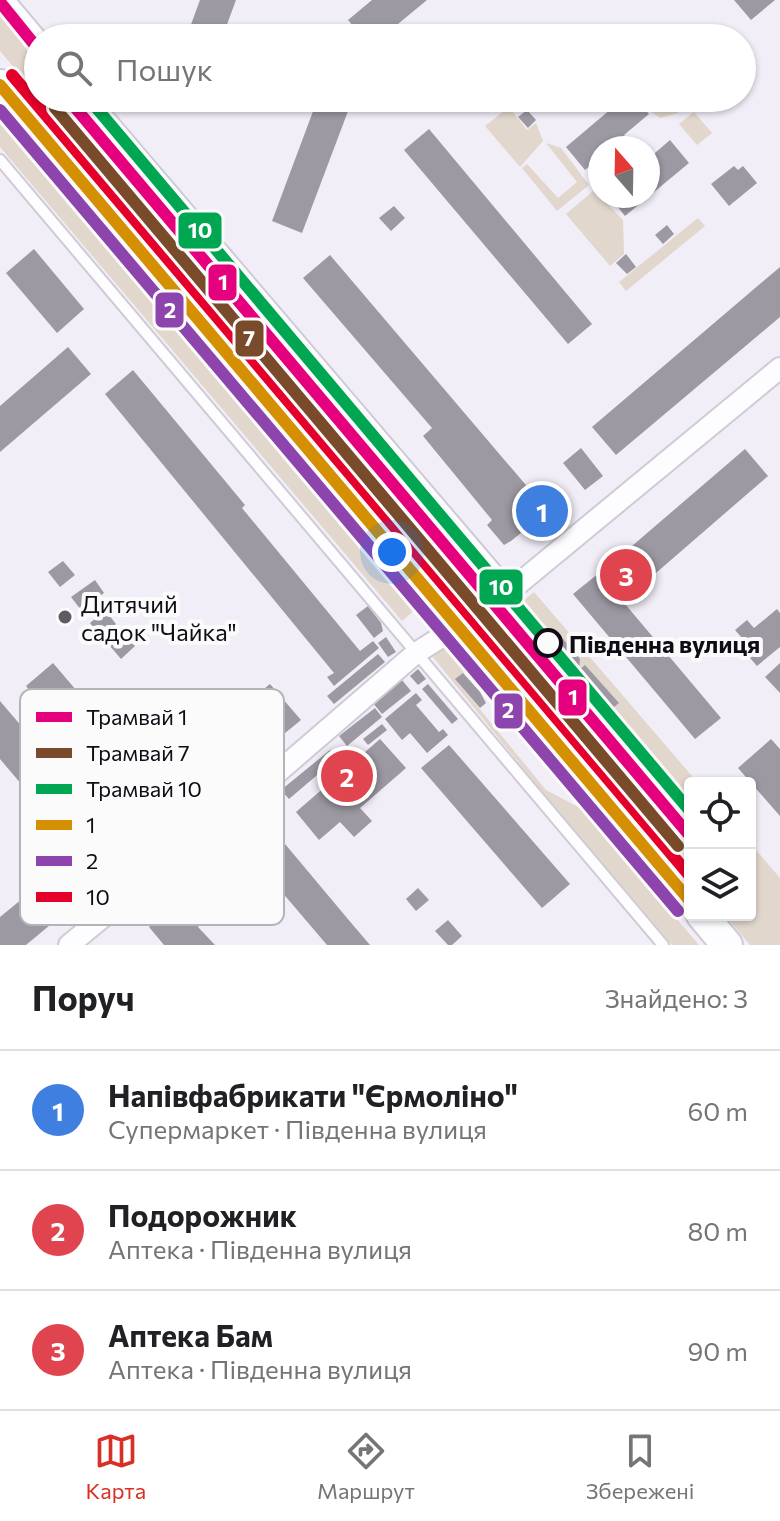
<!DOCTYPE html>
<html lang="uk">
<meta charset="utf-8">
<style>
body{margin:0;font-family:Commissioner,sans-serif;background:#f6f6f6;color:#202124}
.controls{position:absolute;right:24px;bottom:24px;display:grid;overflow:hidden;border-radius:8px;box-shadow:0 2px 6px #0004}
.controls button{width:72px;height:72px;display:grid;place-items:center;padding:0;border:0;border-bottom:2px solid #e0e0e0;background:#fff;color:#202124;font:40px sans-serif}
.compass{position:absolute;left:588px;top:136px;width:72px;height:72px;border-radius:50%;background:#fff;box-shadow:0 2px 6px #0004;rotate:340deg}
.you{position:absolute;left:392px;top:552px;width:28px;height:28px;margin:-20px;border:6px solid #fff;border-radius:50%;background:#1a73e8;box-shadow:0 0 0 12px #1a73e833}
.badge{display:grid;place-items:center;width:52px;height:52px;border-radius:50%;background:#d93025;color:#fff;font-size:26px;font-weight:700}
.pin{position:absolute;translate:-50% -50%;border:4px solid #fff;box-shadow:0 2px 8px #0006}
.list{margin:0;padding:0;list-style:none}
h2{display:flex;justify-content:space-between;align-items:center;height:104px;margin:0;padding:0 32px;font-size:34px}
h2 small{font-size:26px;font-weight:400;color:#757577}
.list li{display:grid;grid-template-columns:52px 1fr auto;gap:24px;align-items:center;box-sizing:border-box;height:120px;padding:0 32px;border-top:2px solid #e0e0e0}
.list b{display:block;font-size:30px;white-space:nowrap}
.list p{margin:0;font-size:26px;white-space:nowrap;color:#757577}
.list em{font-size:26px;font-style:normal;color:#757577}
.icon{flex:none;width:44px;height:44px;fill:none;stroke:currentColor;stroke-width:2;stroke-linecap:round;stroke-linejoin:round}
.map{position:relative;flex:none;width:780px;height:945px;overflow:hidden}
.search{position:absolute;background:#fff;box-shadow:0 2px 6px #0004;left:24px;right:24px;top:24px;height:88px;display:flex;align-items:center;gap:20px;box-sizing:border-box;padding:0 28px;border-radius:44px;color:#757577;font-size:30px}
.sheet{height:464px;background:#fff}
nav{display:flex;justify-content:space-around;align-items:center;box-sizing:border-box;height:112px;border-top:2px solid #e0e0e0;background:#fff;font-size:22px;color:#757577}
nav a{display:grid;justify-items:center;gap:4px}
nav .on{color:#d93025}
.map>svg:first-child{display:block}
</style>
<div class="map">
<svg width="780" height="945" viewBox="0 0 780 945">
<rect width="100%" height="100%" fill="#f2eef8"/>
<g fill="#e2d7cc">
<path d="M0 0H10L38 38V96L0 51Z"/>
<path d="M40 98H92L500 587C487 596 478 607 462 602Z"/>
<path d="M652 98H685L686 103 678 113 660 118 652 112 648 101Z"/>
<path d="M509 107 527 130 536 123 543 141 520 167 485 126Z"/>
<path d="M694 112 712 133 697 145 679 124Z"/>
<path d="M0 116 416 609 402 621 0 147Z"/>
<path d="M546 143 561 148 589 185 557 211 522 168 527 164 558 198 577 182Z"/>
<path d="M600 185V196L623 220 624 254 610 266 566 214Z"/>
<path d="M698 218 705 226 626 291 619 282Z"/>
<path d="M534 592 698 783H690V874L494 641 492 633 494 626Z"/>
<path d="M446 643 468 669 456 680 546 790 586 811 699 945H672L543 793 428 651Z"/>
<path d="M750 843 780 878V945H750L725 915H750Z"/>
</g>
<g fill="#9d99a3">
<path d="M200 0H236L222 38H186Z"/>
<path d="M372 0H427L381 38H363L348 20Z"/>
<path d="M734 0H775L751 20Z"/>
<path d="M318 98H353L302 233 272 221Z"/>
<path d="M624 98H635L649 114 624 135 635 148H618L615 144 611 148H600V157L585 170 566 147Z"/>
<path d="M527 110 536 120 528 128 518 117Z"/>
<path d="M429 129 592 324 568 344 404 150Z"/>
<path d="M670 140 689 163 625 216 609 196H648V159Z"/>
<path d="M734 166 738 170 743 166 757 183 729 206 711 184Z"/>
<path d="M394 206 405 218 391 231 379 218Z"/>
<path d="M667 225 674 234 663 244 655 235Z"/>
<path d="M34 249 84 309 57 333 6 273Z"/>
<path d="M626 254 636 267 627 274 616 263Z"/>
<path d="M330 255 548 511 511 541 504 545 487 525 492 520 423 436 432 428 303 278Z"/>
<path d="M780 267V317L616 455 592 427Z"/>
<path d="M68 347 91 374 0 452V406Z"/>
<path d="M133 370 245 505 242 508 360 651 373 641 379 648 334 686 327 677 334 673 105 394Z"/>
<path d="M581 448 603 476 585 490 563 463Z"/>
<path d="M745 449 768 476 649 579 625 552Z"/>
<path d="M63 561 75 575 60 587 48 572Z"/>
<path d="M599 573 721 718 695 739 573 594Z"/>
<path d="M95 580 104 593 81 610 71 597Z"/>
<path d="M368 606 381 623 383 631 374 638 356 615Z"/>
<path d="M777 609 780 613V647L757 666 736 642 742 638 735 630 747 620 754 628Z"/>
<path d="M105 610 116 624 100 636 90 623Z"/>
<path d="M548 631 557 632 580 659 579 670 585 665 619 703 609 711 594 695 592 696 574 674 579 670 568 668 547 641Z"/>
<path d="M125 634 135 646 121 659 110 646Z"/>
<path d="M386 637 396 652 388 657 378 643Z"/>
<path d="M378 654 385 662 334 704 327 696Z"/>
<path d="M53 663 100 718 72 742 50 716 29 735 51 760 22 785 0 759V701L23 728 45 709 26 686Z"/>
<path d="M780 663V693L765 677Z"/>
<path d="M418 669 426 679 418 685 410 676Z"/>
<path d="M463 673 480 692 486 703 480 708 455 679Z"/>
<path d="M402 680 411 691 382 714 373 703Z"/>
<path d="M270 684 301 720 279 738 275 734 163 825 137 793Z"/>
<path d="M428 684 458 719 452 724 422 689Z"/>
<path d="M416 693 422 700 416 705 439 732 443 729 448 735 427 753 410 733 402 740 385 719Z"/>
<path d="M375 708 382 717 347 746 339 736Z"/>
<path d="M382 724 387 730 368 745 363 739Z"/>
<path d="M380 739 406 768 360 808 372 821 354 837 340 822 319 840 296 812Z"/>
<path d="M771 739 780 749V816L738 768Z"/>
<path d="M449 745 570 884 542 908 421 768Z"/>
<path d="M330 750 337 758 289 799 281 790Z"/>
<path d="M270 826 347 918 370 945H327L269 877 265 881 271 888 243 912 237 905 231 909 206 880Z"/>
<path d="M50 876 74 905 26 945H0V917Z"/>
<path d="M418 888 429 900 416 911 406 899Z"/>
<path d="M189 893 209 917 198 927 215 945H164L149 927Z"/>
<path d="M448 920 462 936 452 945H448L435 931Z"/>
</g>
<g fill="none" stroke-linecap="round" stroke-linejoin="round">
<defs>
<g id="service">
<path d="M10 0 42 38"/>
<path d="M93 98 512 589"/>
<path d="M0 160 663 945"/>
</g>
<path id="minor" d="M69 945 263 785 416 653 494 604 780 368"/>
<g id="secondary">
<path d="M0 85 690 901"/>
<path d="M702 915 727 945"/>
</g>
</defs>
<use href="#service" stroke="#cfcbd5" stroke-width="14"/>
<use href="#minor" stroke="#cfcbd5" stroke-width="24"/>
<use href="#secondary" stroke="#cfcbd5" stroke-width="34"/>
<use href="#service" stroke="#fdfcfe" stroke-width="10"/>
<use href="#minor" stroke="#fdfcfe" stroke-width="20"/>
<use href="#secondary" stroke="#fdfcfe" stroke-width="30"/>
<defs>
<path id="bus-1" d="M0 85 690 901"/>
<path id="bus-2" d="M0 110 678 911"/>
<path id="bus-3" d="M12 75 690 876"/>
</defs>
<use href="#bus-1" stroke="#fbfbfb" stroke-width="18"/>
<use href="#bus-2" stroke="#fbfbfb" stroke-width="18"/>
<use href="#bus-3" stroke="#fbfbfb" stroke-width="18"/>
<use href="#bus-1" stroke="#d48f03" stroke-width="12"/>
<use href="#bus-2" stroke="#8e44ad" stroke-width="12"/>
<use href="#bus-3" stroke="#e4002b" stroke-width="12"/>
<defs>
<g id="tram-1">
<path d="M0 2 38 49"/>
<path d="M67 98 690 836"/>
</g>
<path id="tram-2" d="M55 108 678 846"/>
<path id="tram-3" d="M88 98 690 811"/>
</defs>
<use href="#tram-1" stroke="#fbfbfb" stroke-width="18"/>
<use href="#tram-2" stroke="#fbfbfb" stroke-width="18"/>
<use href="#tram-3" stroke="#fbfbfb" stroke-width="18"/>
<use href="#tram-1" stroke="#e5007d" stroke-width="12"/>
<use href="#tram-2" stroke="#7a4b2a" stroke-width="12"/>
<use href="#tram-3" stroke="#00a651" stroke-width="12"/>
</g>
<circle fill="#5f5b65" stroke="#fbfbfb" stroke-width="3" cx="65" cy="617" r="8"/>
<circle fill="#fbfbfb" stroke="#100c16" stroke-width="4" cx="548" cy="643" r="13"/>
<g text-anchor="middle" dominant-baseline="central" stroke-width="8" stroke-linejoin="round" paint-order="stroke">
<g font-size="24" fill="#100c16" stroke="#fbfbfb" text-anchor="start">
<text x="81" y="603">Дитячий<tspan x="81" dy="28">садок "Чайка"</tspan></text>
</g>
<g font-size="24" font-weight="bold" fill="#100c16" stroke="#fbfbfb" text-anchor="start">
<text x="569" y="643">Південна вулиця</text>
</g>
</g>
<rect x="20" y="689" width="264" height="236" rx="12" fill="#fbfbfb" stroke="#b4b3b6" stroke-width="2"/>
<rect x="36" y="712" width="36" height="10" fill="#e5007d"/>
<rect x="36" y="748" width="36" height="10" fill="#7a4b2a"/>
<rect x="36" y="784" width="36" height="10" fill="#00a651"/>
<rect x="36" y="820" width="36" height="10" fill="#d48f03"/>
<rect x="36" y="856" width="36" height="10" fill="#8e44ad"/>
<rect x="36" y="892" width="36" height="10" fill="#e4002b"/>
<g font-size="22" fill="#100c16">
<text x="86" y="725">Трамвай 1</text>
<text x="86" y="761">Трамвай 7</text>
<text x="86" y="797">Трамвай 10</text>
<text x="86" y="833">1</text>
<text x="86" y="869">2</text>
<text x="86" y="905">10</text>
</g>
<g stroke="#fbfbfb" stroke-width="3">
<rect x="177" y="211" width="46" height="39" rx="8" fill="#00a651"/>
<rect x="207" y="263" width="31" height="39" rx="8" fill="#e5007d"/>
<rect x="154" y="291" width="31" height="38" rx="8" fill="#8e44ad"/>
<rect x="234" y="319" width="31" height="39" rx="8" fill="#7a4b2a"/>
<rect x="478" y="568" width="46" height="38" rx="8" fill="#00a651"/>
<rect x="557" y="678" width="31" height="39" rx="8" fill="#e5007d"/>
<rect x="493" y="692" width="31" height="38" rx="8" fill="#8e44ad"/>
</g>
<g font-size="22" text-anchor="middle" font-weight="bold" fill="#fff">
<text x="200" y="238">10</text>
<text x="223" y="290">1</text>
<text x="170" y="318">2</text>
<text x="249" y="346">7</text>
<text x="501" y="595">10</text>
<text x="573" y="705">1</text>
<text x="508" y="718">2</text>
</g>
</svg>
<div class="controls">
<button><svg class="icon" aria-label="locate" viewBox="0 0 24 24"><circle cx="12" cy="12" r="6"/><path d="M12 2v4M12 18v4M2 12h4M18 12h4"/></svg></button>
<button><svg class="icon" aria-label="layers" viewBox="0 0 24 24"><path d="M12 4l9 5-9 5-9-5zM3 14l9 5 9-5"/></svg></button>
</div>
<svg class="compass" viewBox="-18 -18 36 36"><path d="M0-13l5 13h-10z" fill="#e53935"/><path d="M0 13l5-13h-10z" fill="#757577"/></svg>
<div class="you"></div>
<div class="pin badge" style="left:542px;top:511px;background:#3f7fe0">1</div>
<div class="pin badge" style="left:347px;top:776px;background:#e0444e">2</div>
<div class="pin badge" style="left:626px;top:575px;background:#e0444e">3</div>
<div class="search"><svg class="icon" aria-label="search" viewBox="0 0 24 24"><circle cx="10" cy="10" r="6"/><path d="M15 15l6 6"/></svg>Пошук</div>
</div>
<section class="sheet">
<h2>Поруч<small>Знайдено: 3</small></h2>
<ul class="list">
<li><span class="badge" style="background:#3f7fe0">1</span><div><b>Напівфабрикати &quot;Єрмоліно&quot;</b><p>Супермаркет · Південна вулиця</p></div><em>60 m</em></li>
<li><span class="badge" style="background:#e0444e">2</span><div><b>Подорожник</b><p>Аптека · Південна вулиця</p></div><em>80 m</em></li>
<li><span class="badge" style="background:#e0444e">3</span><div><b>Аптека Бам</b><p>Аптека · Південна вулиця</p></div><em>90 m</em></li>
</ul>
</section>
<nav>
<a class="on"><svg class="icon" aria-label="map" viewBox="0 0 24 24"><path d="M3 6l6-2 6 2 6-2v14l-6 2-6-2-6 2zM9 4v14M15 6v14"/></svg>Карта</a>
<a><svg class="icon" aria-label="directions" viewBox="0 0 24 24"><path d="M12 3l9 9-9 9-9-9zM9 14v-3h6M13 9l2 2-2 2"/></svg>Маршрут</a>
<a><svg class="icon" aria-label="saved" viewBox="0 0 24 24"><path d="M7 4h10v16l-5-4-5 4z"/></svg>Збережені</a>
</nav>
